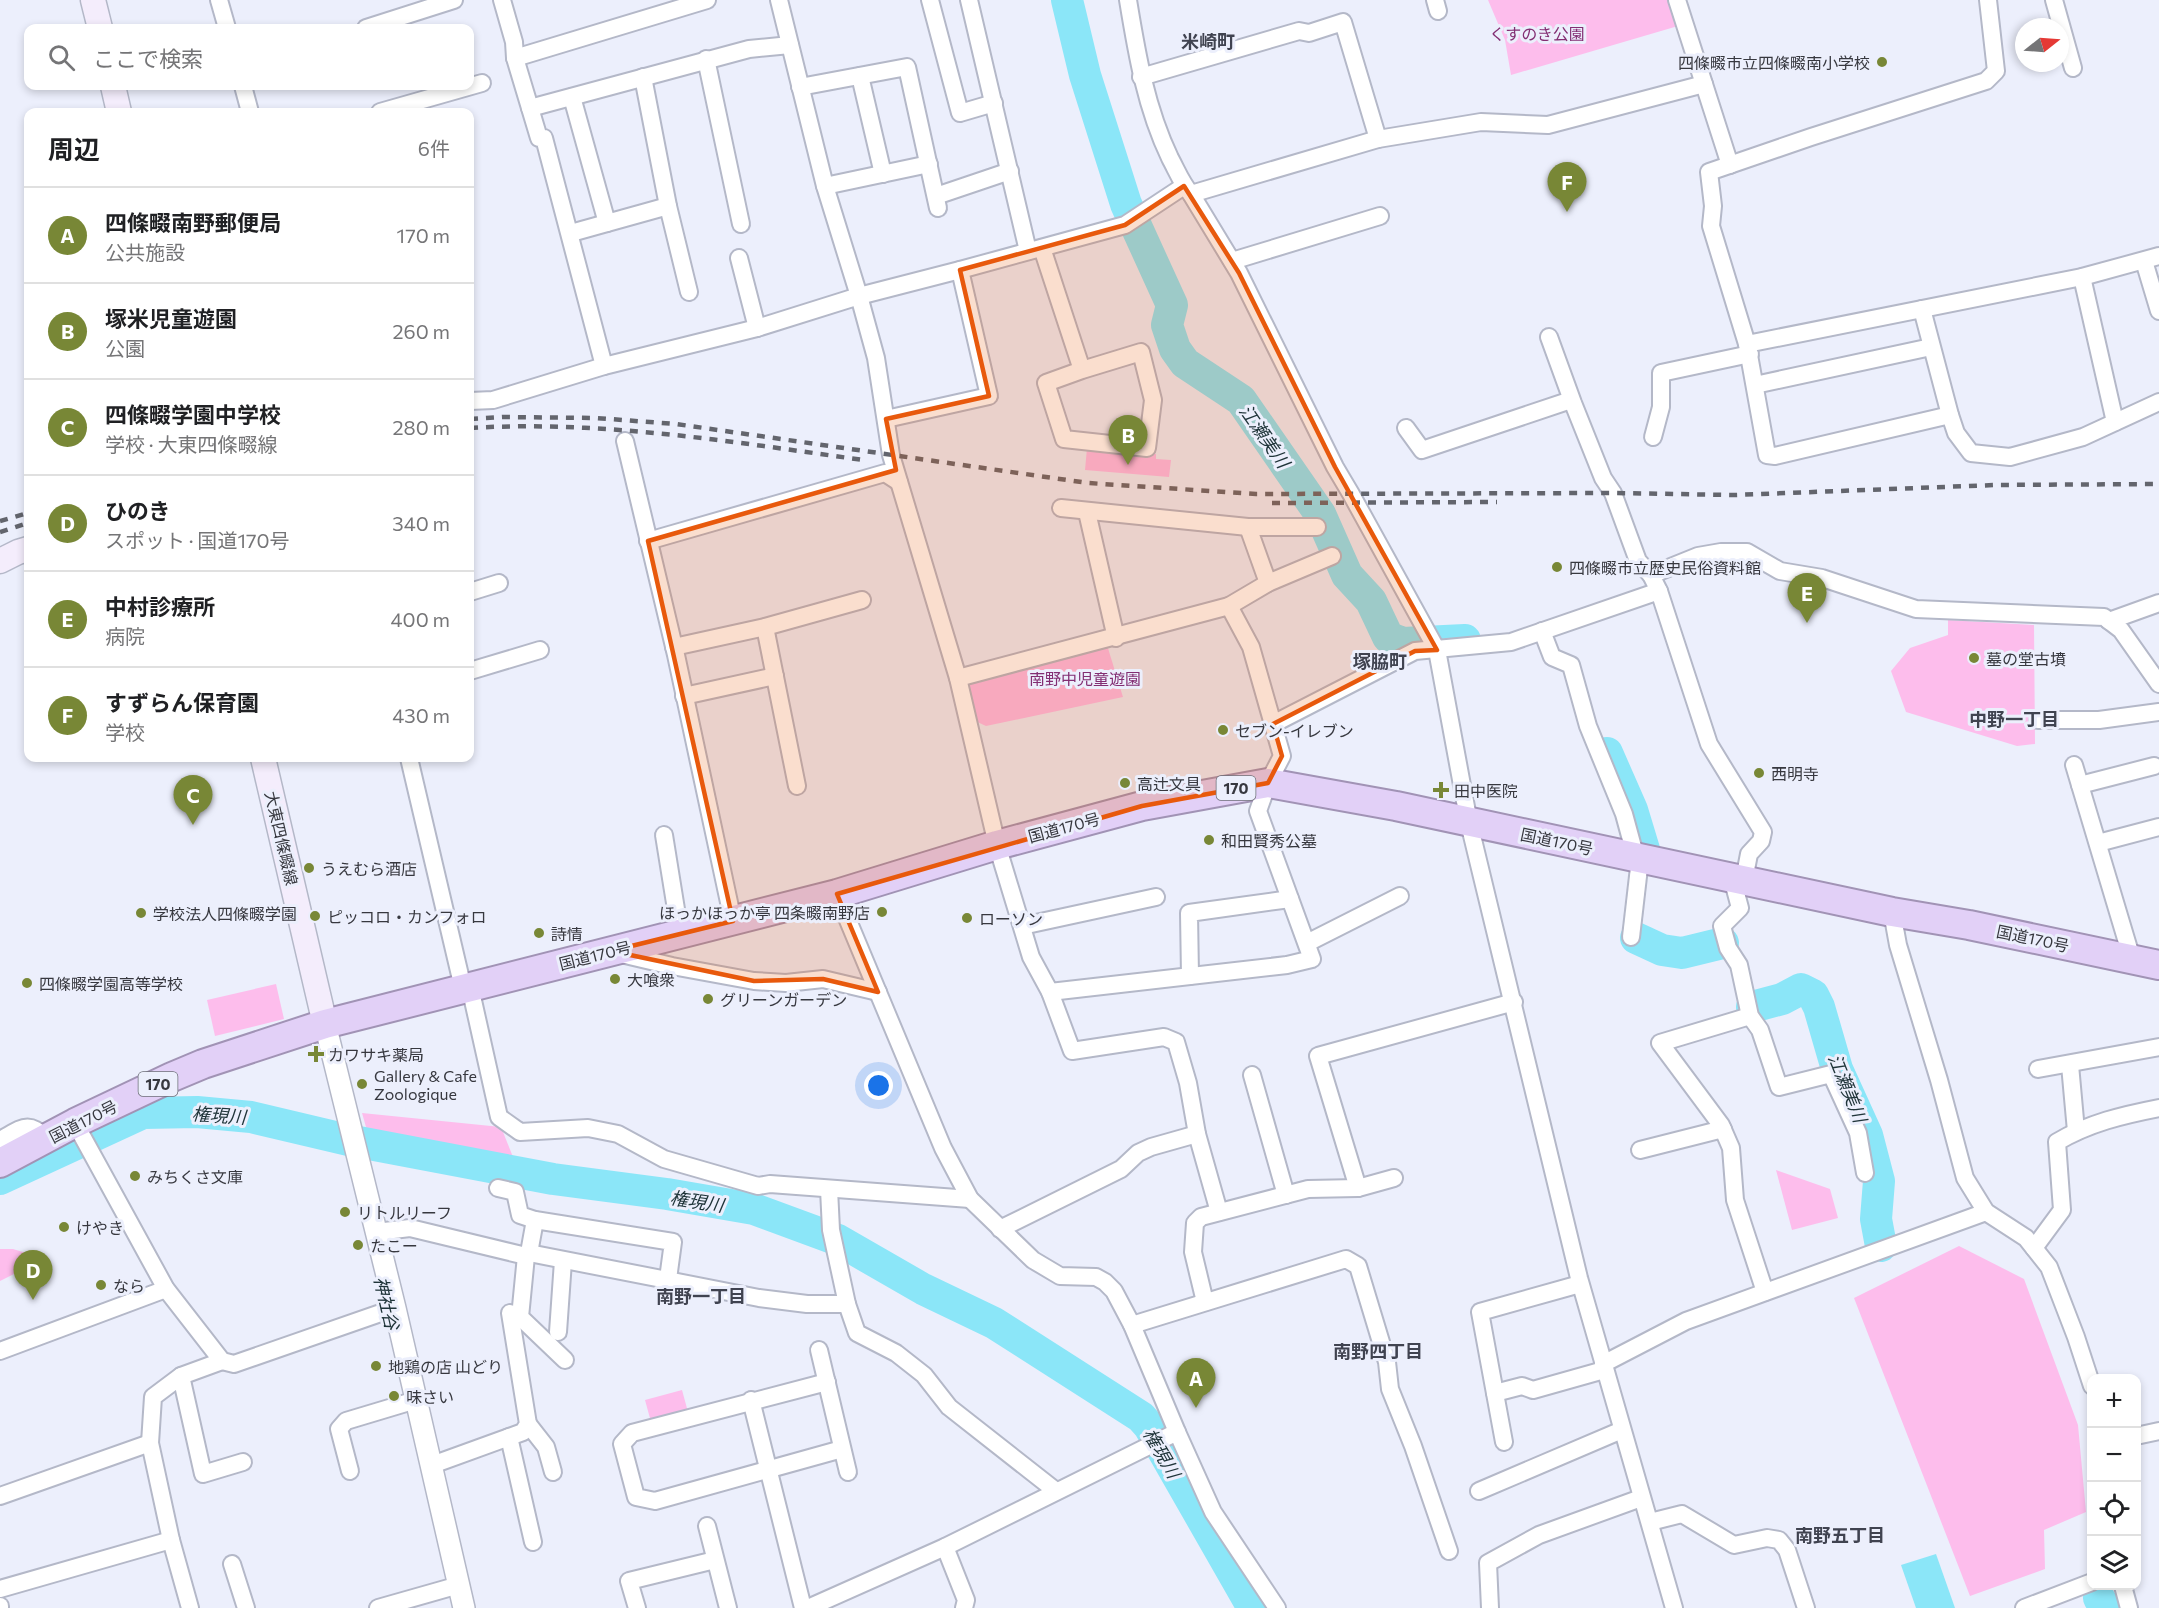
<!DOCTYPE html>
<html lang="ja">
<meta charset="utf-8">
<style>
body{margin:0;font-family:Commissioner,"Noto Sans JP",sans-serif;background:#f6f6f6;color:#202124}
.controls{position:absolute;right:18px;bottom:18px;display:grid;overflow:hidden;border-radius:12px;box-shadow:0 3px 9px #0003}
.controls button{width:54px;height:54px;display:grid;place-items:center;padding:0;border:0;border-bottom:2px solid #e0e0e0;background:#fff;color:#202124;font:30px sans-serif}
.compass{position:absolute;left:2015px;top:18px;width:54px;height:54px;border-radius:50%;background:#fff;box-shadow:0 3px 9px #0003;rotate:73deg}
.you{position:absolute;left:879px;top:1086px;width:21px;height:21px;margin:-15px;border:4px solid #fff;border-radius:50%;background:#1a73e8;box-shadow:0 0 0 9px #1a73e833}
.badge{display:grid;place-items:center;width:39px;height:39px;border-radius:50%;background:#788736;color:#fff;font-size:20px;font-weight:700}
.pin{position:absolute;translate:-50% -50px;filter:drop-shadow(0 2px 3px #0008)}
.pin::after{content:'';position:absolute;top:32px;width:21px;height:18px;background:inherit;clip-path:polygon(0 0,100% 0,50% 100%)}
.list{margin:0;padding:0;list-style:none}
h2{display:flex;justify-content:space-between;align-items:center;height:78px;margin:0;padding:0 24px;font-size:26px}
h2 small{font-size:20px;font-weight:400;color:#757577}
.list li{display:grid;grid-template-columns:39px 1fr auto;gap:18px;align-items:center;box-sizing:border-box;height:96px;padding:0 24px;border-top:2px solid #e0e0e0}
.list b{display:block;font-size:22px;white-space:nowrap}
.list p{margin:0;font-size:20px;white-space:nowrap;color:#757577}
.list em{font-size:20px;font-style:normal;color:#757577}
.icon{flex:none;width:33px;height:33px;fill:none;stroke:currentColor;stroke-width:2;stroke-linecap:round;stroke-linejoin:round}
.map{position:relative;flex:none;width:2159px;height:1608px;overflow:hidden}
.search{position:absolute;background:#fff;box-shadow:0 3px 9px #0003;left:24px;top:24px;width:450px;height:66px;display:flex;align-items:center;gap:15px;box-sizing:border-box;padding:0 21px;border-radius:12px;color:#757577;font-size:22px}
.panel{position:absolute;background:#fff;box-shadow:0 3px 9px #0003;left:24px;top:108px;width:450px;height:654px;border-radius:12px}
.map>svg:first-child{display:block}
</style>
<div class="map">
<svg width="2159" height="1608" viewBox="0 0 2159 1608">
<rect width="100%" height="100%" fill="#eceffc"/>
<g fill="#fdbdec">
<path d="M1488 0H1670L1678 26 1511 75 1505 40Z"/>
<path d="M1087 448 1156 454V459L1171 460 1169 477 1085 470Z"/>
<path d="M1948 620 2034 625 2035 744 2017 746 1906 712 1891 671 1910 648 1948 635Z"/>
<path d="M1107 645 1123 697 986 726 973 720 963 683Z"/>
<path d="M276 984 284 1019 215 1036 207 1000Z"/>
<path d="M362 1113 501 1127 517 1167 368 1134Z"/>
<path d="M1776 1170 1830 1189 1838 1218 1792 1230Z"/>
<path d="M1959 1246 2024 1279 2078 1425 2086 1512 2044 1530 2045 1569 1970 1596 1854 1298Z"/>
<path d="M0 1249H13L43 1258 46 1263 40 1268 18 1272 0 1281Z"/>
<path d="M682 1390 688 1412 651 1422 645 1400Z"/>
</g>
<path fill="#8be6f8" d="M1936 1554 1955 1608H1916L1901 1565Z"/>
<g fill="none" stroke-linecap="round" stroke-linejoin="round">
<g stroke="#8be6f8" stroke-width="32">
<path d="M1067 0 1085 75 1126 204 1172 305 1167 325 1175 349 1185 363 1241 400 1320 514 1347 575 1371 601 1388 637 1403 643 1465 640"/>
<path d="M1607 753 1632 810 1645 853"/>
<path d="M1636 938 1662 950 1682 953 1723 943"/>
<path d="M1752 1007 1782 999 1801 989 1813 995 1819 1007 1837 1069 1867 1135 1879 1181 1876 1219 1881 1246"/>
<path d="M0 1179 143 1113 197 1112 251 1117 348 1140 553 1179 667 1194 754 1209 838 1240 923 1289 994 1323 1141 1417 1149 1426 1253 1608"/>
<path d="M2099 1598 2105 1608"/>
</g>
<defs>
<g id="minor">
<path d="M219 0 227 28"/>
<path d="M502 0 514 42 515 58 539 138H544L604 366"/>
<path d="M779 0 825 186 859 296 876 358 891 455 958 678 997 845 1031 957 1050 992 1072 1051 1164 1037 1176 1042 1188 1083 1197 1134 1219 1212"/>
<path d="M930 0 960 113 994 103"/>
<path d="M969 0 1028 251"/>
<path d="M1128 0C1137 55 1146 108 1170 158 1177 171 1182 184 1191 194L1239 273 1335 467 1351 494 1437 650 1469 823 1579 1278 1674 1608"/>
<path d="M1435 0 1438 11"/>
<path d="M1677 0 1730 165"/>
<path d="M2054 0 2073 68"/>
<path d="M366 28 454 0"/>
<path d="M515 58 707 0"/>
<path d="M706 59 741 224"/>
<path d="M860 76 883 174"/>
<path d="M1141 77 1299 31 1309 33 1343 22 1378 139"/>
<path d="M243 86 250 112"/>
<path d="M800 87 907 67 938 208"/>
<path d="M572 97 607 223"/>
<path d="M530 108 749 49 790 45"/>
<path d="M380 112 482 83"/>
<path d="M825 186 929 164"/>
<path d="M1191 194 1378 139 1481 122 1548 125 1704 84"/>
<path d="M936 196 1010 171"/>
<path d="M668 206 689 292"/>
<path d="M571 233 668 206 643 77"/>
<path d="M1042 248 1082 370 1141 352 1153 400 1147 448 1064 439 1046 383 1082 370"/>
<path d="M739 258 757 328"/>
<path d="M1232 261 1380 216"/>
<path d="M2144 261 2159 311"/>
<path d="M2082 277 2115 422"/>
<path d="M1922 309 1950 415 1956 433 1971 453 2010 457 2083 437 2159 402"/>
<path d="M1549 337 1573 403 1603 478 1613 493 1638 561 1651 575"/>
<path d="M1747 344 2082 277 2159 256"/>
<path d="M1755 385 1931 347"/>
<path d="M470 401 493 400 604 366 757 328 859 296 960 270 1125 225 1184 186"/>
<path d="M1950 415 1775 456 1767 455 1747 344 1711 226 1713 206 1709 172 1811 137 1986 81 1996 71 1988 0"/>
<path d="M886 419 989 396 960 270"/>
<path d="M1406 428 1422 450 1571 400"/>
<path d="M1653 437 1661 407V373L1750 354"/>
<path d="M625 441 676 655 733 921"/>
<path d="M1061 508 1248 527H1317"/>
<path d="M1087 512 1116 638"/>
<path d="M1248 527 1268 583"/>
<path d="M648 541 885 473 899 482"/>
<path d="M1659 591 1709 744 1763 832 1761 841 1749 854 1744 880"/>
<path d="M470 592 499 583"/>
<path d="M1229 606 1268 583 1332 556"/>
<path d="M2109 621 2159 603"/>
<path d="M765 627 797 786"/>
<path d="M1542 631 1552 657 1571 665 1588 726 1624 814 1636 858"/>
<path d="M674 647 765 627 862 600"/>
<path d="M470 671 540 650"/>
<path d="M958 678 1229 606 1251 647 1282 756 1268 783 1258 811 1312 959 1287 965 1050 992"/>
<path d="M684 696 775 676"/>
<path d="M2038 720H2099L2159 712"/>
<path d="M1273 724 1415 651 1511 642 1659 591 1651 575 1698 556 1721 552H1747L1780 571 1822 578 1916 609 2104 617 2121 630 2159 684"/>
<path d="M409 758 463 988"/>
<path d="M2074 765 2132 959"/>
<path d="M2080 785 2154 766"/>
<path d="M664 835 680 934"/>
<path d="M2098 843 2159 827"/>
<path d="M1732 878 1740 908 1722 926 1728 948 1739 965 1750 1016 1760 1030 1779 1087 1831 1074 1858 1133 1865 1173"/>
<path d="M837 894 943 1148 970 1199 1033 1260 1060 1276 1096 1277 1105 1282 1114 1291 1132 1325 1177 1432 1213 1512 1277 1608"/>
<path d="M1892 912 1898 945 1939 1080 1965 1178 1986 1212 2026 1238 2049 1267 2076 1337 2092 1386"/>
<path d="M1022 926 1156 897"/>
<path d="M1631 937 1640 859"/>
<path d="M1307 943 1400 896"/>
<path d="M621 954 672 966 754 981 786 983 823 979 878 992"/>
<path d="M1190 976 1189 913 1290 899"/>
<path d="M470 987 499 1117 520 1132 588 1128 618 1134 664 1159 758 1186 770 1184 970 1199"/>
<path d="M1750 1016 1660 1043 1721 1125 1731 1148 1735 1200 1765 1292"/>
<path d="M2070 1065 2076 1131"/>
<path d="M2038 1069 2159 1047"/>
<path d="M1252 1075 1286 1195"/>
<path d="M75 1123 166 1289 222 1361 234 1364 395 1308"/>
<path d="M0 1140C21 1129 28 1119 47 1139"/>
<path d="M1640 1150 1723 1129"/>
<path d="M498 1188 515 1192 520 1215 535 1220 673 1242 668 1279"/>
<path d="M1358 1188 1318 1056 1514 1002"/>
<path d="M829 1189 831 1230 847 1304"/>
<path d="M535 1220 529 1253 526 1256 520 1317 565 1360"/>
<path d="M1000 1229 1121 1169 1138 1153 1151 1147 1197 1134"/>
<path d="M376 1232 410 1228 526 1256"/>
<path d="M2034 1248 2062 1210 2057 1142C2089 1123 2123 1115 2159 1108"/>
<path d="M529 1253 759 1298 807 1304H847L857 1333 896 1353 924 1375 949 1407 1056 1491"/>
<path d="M1205 1302 1193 1252 1195 1223 1201 1217 1308 1189 1358 1188 1394 1178"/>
<path d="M1132 1325 1346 1259 1358 1266 1387 1362 1390 1389 1413 1446 1449 1551"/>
<path d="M558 1332 563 1261"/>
<path d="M819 1350 848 1472"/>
<path d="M0 1351 166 1289"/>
<path d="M1603 1364 1686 1321 1986 1212"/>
<path d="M181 1376 203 1474 243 1462"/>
<path d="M827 1382 632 1433 622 1444 636 1497 655 1501 842 1449"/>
<path d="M1495 1393 1522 1386 1533 1390 1604 1370"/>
<path d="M751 1400 803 1608"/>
<path d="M528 1424 546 1447 553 1472"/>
<path d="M2136 1436 2159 1431"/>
<path d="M509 1437 533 1542"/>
<path d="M1504 1442 1480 1312 1580 1284"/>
<path d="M432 1465 523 1432 528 1424 510 1313"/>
<path d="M350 1471 339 1429 346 1421 416 1400"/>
<path d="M1479 1491 1622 1430"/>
<path d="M0 1496 150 1443"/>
<path d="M1650 1522 1682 1514 1734 1545 1767 1538 1779 1540 1787 1550 1806 1608"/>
<path d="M707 1526 728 1608"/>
<path d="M945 1547 966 1600 964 1608"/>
<path d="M232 1564 246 1608"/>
<path d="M2123 1586 2129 1608"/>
<path d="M0 1589 171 1540"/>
<path d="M0 1606V1608"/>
<path d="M190 1608 171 1540 150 1443 153 1397 181 1376 222 1361"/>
<path d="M378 1608 459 1585"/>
<path d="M637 1608 629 1581 715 1560"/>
<path d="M808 1608 945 1547 1177 1432"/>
<path d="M1490 1608 1488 1563 1539 1535 1641 1498"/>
<path d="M2024 1608 2092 1582"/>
</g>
<path id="tertiary" d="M325 1024 395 1308 464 1608"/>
<g id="secondary">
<path d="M93 0 100 28"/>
<path d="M113 86 119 112"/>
<path d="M0 561 18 552 28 549"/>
<path d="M263 758 325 1024"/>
</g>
<path id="trunk" d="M0 1163 75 1123 172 1077 203 1064 325 1024 837 894 997 845 1142 806 1268 783 1396 806 1892 912 1969 925 2159 965"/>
</defs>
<use href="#minor" stroke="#b4b8c8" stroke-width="20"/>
<use href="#tertiary" stroke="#b4b8c8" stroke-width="24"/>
<use href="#secondary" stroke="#b4b8c8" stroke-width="27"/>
<use href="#trunk" stroke="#a193b5" stroke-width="32"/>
<use href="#minor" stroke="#fff" stroke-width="16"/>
<use href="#tertiary" stroke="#fff" stroke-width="21"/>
<use href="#secondary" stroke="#f4edfc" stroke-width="24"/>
<use href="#trunk" stroke="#e2d0f7" stroke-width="28"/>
<g stroke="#63656d" stroke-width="4.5" stroke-dasharray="8 8" stroke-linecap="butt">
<path d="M470 419 503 417 596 418 676 424 1088 483 1256 494 1613 493 1735 495 1995 485 2159 484"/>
<path d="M470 428C602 420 733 442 863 460"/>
<path d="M1272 503 1497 502"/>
<path d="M0 521 28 513"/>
<path d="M0 532 28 523"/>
</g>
</g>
<path fill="#e8590c" fill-opacity="0.2" stroke="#e8590c" stroke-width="4.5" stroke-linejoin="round" d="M1184 186 1239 273 1335 467 1437 650 1415 651 1273 724 1282 756 1268 783 1142 806 837 894 878 992 823 979 754 981 611 951 733 921 648 541 896 470 886 419 989 396 960 270 1125 225Z"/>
<g fill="#788736" stroke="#eceffc" stroke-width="2">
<circle cx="1882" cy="62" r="6"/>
<circle cx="1557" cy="567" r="6"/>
<circle cx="1974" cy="658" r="6"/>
<circle cx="1223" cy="730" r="6"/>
<circle cx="1759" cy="773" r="6"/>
<circle cx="1125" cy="783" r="6"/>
<path d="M1438 781h6v6h6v6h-6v6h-6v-6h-6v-6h6z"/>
<circle cx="1209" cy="840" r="6"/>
<circle cx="309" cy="868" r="6"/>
<circle cx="882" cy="912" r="6"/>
<circle cx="141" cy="913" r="6"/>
<circle cx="315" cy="916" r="6"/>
<circle cx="967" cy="918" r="6"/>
<circle cx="539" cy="933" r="6"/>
<circle cx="615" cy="979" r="6"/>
<circle cx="27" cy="983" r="6"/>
<circle cx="708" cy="999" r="6"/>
<path d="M313 1045h6v6h6v6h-6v6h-6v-6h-6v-6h6z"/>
<circle cx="362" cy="1084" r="6"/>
<circle cx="135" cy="1176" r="6"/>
<circle cx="345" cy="1212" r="6"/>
<circle cx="64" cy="1227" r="6"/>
<circle cx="358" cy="1245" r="6"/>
<circle cx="101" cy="1285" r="6"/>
<circle cx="376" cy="1366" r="6"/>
<circle cx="394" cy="1396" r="6"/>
</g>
<g text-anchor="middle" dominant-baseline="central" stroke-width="6" stroke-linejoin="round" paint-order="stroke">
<g fill="#eceffc" stroke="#6d6f78" stroke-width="1.5">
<rect x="1216.5" y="776" width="39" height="24" rx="4.5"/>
<rect x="138.5" y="1072" width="39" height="24" rx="4.5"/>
</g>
<g font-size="15" font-weight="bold" fill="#37383f">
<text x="1236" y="788">170</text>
<text x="158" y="1084">170</text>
</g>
<g font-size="16" fill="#832e73" stroke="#eceffc">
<text x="1537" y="33">くすのき公園</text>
<text x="1085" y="678">南野中児童遊園</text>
</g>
<g font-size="16" fill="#37383f" stroke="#eceffc" text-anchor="start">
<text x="1870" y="62" text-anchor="end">四條畷市立四條畷南小学校</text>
<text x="1569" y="567">四條畷市立歴史民俗資料館</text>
<text x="1986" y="658">墓の堂古墳</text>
<text x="1235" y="730">セブン-イレブン</text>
<text x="1771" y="773">西明寺</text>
<text x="1137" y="783">高辻文具</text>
<text x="1454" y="790">田中医院</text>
<text x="1221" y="840">和田賢秀公墓</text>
<text x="321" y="868">うえむら酒店</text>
<text x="870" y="912" text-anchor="end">ほっかほっか亭 四条畷南野店</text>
<text x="153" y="913">学校法人四條畷学園</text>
<text x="327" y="916">ピッコロ・カンフォロ</text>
<text x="979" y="918">ローソン</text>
<text x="551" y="933">詩情</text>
<text x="627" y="979">大喰衆</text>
<text x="39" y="983">四條畷学園高等学校</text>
<text x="720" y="999">グリーンガーデン</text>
<text x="328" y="1054">カワサキ薬局</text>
<text x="374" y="1075">Gallery &amp; Cafe<tspan x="374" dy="18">Zoologique</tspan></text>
<text x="147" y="1176">みちくさ文庫</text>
<text x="357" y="1212">リトルリーフ</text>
<text x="76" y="1227">けやき</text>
<text x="370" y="1245">たこー</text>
<text x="113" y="1285">なら</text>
<text x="388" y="1366">地鶏の店 山どり</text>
<text x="406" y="1396">味さい</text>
</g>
<g font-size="16" fill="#37383f" stroke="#eceffc">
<text transform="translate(1064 827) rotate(-15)">国道170号</text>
<text transform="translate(282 838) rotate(77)">大東四條畷線</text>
<text transform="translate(1557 841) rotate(12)">国道170号</text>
<text transform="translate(2033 938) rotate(12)">国道170号</text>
<text transform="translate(595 955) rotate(-14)">国道170号</text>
<text transform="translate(83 1121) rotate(-27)">国道170号</text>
</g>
<g font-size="18" font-weight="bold" fill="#404350" stroke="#eceffc">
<text x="1208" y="41">米崎町</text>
<text x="1380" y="661">塚脇町</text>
<text x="2014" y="719">中野一丁目</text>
<text x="701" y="1296">南野一丁目</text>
<text x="1378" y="1351">南野四丁目</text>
<text x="1840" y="1535">南野五丁目</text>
</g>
<g font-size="18" font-style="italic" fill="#20353a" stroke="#eceffc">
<text transform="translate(1265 436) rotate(55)">江瀬美川</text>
<text transform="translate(1848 1088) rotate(68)">江瀬美川</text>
<text transform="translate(219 1115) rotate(4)">権現川</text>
<text transform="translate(697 1201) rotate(9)">権現川</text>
<text transform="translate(387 1303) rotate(77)">神社谷</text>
<text transform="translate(1162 1453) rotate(60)">権現川</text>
</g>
</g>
</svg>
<div class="controls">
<button>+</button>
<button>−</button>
<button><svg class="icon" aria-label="locate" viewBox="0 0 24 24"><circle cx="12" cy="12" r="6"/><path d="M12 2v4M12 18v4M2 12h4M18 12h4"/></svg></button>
<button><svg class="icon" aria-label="layers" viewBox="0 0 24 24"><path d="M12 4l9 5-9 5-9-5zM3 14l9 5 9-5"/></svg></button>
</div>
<svg class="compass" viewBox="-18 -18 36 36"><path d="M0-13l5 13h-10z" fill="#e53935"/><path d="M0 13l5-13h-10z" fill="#757577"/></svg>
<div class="you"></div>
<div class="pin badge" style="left:1196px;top:1408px">A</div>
<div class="pin badge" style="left:1128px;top:465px">B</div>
<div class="pin badge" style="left:193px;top:825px">C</div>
<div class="pin badge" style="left:33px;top:1300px">D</div>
<div class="pin badge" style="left:1807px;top:623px">E</div>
<div class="pin badge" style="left:1567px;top:212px">F</div>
<div class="search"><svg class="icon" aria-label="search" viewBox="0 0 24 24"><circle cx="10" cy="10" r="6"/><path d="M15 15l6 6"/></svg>ここで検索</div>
<section class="panel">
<h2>周辺<small>6件</small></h2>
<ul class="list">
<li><span class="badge">A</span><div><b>四條畷南野郵便局</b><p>公共施設</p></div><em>170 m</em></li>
<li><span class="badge">B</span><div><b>塚米児童遊園</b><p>公園</p></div><em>260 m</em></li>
<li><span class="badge">C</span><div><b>四條畷学園中学校</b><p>学校 · 大東四條畷線</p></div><em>280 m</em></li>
<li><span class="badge">D</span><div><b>ひのき</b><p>スポット · 国道170号</p></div><em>340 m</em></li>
<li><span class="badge">E</span><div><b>中村診療所</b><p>病院</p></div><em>400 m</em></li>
<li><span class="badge">F</span><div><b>すずらん保育園</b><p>学校</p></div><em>430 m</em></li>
</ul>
</section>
</div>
